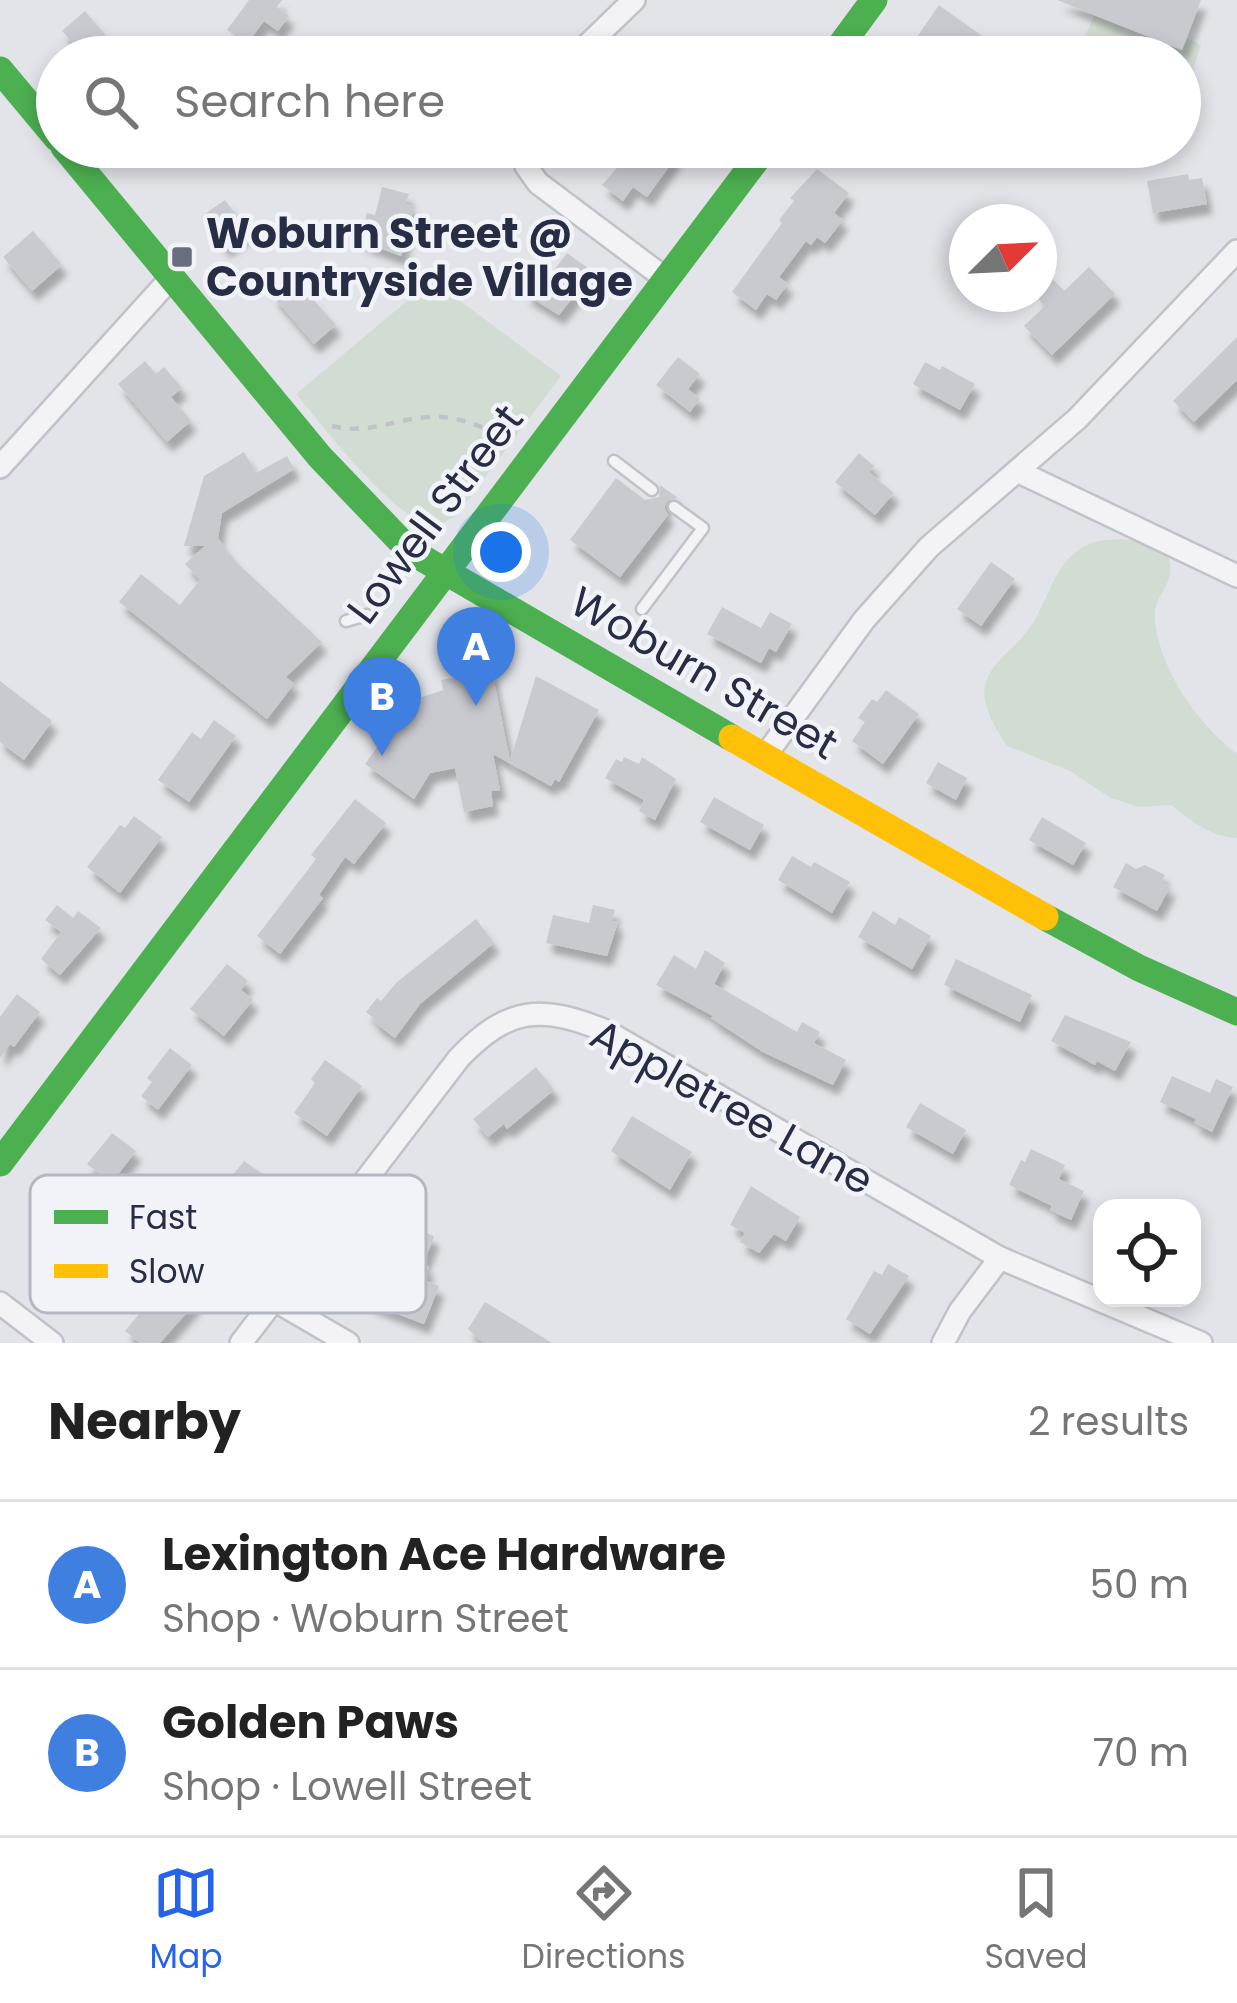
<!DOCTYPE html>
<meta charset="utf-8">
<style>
body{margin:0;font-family:Poppins,sans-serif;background:#f2f2f2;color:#222}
.controls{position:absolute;right:36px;bottom:36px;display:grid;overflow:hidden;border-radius:24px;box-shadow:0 6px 18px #0003}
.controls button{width:108px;height:108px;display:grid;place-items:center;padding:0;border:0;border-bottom:3px solid #e0e0e0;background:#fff;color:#222;font:60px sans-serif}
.compass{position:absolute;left:949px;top:204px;width:108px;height:108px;border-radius:50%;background:#fff;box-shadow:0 6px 18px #0003;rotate:66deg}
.you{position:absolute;left:501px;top:552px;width:42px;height:42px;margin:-30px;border:9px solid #fff;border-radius:50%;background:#1a73e8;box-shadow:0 0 0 18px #1a73e833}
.badge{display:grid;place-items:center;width:78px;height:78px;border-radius:50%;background:#2563eb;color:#fff;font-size:39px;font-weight:700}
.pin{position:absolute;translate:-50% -99px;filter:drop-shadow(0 3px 6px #0008)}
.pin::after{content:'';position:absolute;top:63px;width:42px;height:36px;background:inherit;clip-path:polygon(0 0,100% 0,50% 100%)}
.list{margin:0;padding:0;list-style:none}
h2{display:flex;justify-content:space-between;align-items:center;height:156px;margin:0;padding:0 48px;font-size:51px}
h2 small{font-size:39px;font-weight:400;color:#767676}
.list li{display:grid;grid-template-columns:78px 1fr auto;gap:36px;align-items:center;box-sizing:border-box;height:168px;padding:0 48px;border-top:3px solid #e0e0e0}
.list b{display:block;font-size:45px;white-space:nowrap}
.list p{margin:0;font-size:39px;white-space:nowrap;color:#767676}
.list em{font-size:39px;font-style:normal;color:#767676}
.icon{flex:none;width:66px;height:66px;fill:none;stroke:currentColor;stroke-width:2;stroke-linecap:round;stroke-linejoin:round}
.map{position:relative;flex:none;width:1237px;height:1343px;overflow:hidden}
.search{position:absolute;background:#fff;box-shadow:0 6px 18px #0003;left:36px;right:36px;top:36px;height:132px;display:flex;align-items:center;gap:30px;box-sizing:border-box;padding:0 42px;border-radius:66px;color:#767676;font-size:45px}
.sheet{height:492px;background:#fff}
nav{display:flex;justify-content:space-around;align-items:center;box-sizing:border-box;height:168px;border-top:3px solid #e0e0e0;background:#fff;font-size:33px;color:#767676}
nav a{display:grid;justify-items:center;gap:6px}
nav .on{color:#2563eb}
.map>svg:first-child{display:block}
</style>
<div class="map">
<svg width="1237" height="1343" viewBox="0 0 1237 1343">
<defs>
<filter id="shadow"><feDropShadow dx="5.5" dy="10" stdDeviation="3" flood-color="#0004"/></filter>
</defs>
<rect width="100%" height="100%" fill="#e3e4e9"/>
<g fill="#d1dcd3">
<path d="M1094 16 1181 50 1187 38 1201 45 1191 77 1180 80V57H1123L1085 36Z"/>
<path d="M432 280 561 376 456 516 435 527C397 523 322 425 296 394Z"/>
<path d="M1143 540 1167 551C1179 589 1152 590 1155 621 1160 670 1199 726 1237 754V838C1211 837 1191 821 1171 805L1139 807 1109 797 1070 771 1007 746C997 731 981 705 985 686 990 663 1010 652 1024 635 1048 608 1051 562 1087 545 1103 537 1126 540 1143 540Z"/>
</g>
<g fill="#c9cad0" filter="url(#shadow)">
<path d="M249 0H282L277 7 289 16 278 31 264 21 247 44 227 30Z"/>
<path d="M1057 0H1201L1182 50Z"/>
<path d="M939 5 989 41 978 57H939L915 40Z"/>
<path d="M85 11 124 57H86L62 31Z"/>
<path d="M643 147H662L676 157 647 197 633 187 623 201 602 185 631 152 636 156Z"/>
<path d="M817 169 849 193 834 213 843 220 825 243 817 237 811 245 806 241 779 277 788 284 776 300 767 294 756 310 732 292 782 223 779 220 794 201 790 198Z"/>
<path d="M1188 174 1189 180 1202 178 1207 204 1153 213 1147 181Z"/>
<path d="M382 187 409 194 406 204 414 207 401 256 360 241 367 213 375 215Z"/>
<path d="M225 200 248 231 225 248 202 216Z"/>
<path d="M33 231 62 265 32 291 3 257Z"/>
<path d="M567 253 593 272 559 315 525 294 541 268 551 274Z"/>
<path d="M1039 265 1064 291 1089 267 1115 294 1052 355 1024 326 1045 306 1039 300Z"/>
<path d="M289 280 305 298 309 295 336 325 314 344 272 295Z"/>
<path d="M1237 337V380L1194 422 1173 401Z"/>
<path d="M678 357 700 374 688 389 700 399 690 412 656 385Z"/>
<path d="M145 361 156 374 164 367 182 388 171 397 191 421 167 442 118 384Z"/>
<path d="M925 362 940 370 942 366 975 384 960 410 913 384Z"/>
<path d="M244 452 256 473 287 456 294 469 222 513 218 538 235 561 322 642 286 677 294 684 267 719 119 602 141 574 180 605 200 580 185 564 205 546H184L204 476Z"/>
<path d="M859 453 874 466 869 472 894 493 875 515 835 482Z"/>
<path d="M616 478 645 500 659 497 660 485 678 498 667 500 664 507 668 515 620 577 570 540Z"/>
<path d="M991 562 1015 579 981 626 957 609Z"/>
<path d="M722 607 761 628 770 612 792 624 776 652 769 648 761 663 707 634Z"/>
<path d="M492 671 510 761 536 676 599 710 559 782 555 779 551 786 493 754 500 790 491 791 493 806 464 812 455 768 430 773 414 799 365 764 410 701 443 690 441 680Z"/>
<path d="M0 681 52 721 24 760 0 742Z"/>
<path d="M886 690 919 714 883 764 852 741 865 722 858 718 872 699 877 702Z"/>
<path d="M214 720 236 736 189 802 158 780 192 732 201 739Z"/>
<path d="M624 757 639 764 642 757 676 779 655 820 639 811 644 800 605 778 616 759 622 762Z"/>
<path d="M938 762 967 778 956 800 926 783Z"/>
<path d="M714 797 764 825 750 850 700 822Z"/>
<path d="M355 799 386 823 354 864 345 857 319 895 323 898 280 954 257 936 316 859 311 855Z"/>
<path d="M134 816 162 837 120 893 87 867 120 825 125 828Z"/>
<path d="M1042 817 1086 843 1073 865 1029 840Z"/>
<path d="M792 856 811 867 814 862 850 882 832 913 778 880Z"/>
<path d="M1126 863 1136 869 1145 865 1165 875 1161 882 1170 887 1157 911 1113 887Z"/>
<path d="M57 905 73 918 78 911 101 928 60 975 41 959 61 932 45 920Z"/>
<path d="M593 905 615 910 612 921 618 922 607 956 546 943 553 915 589 923Z"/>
<path d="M873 911 895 925 899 917 931 936 912 969 858 937Z"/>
<path d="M476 919 494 943 420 1004 395 1038 373 1021 375 1019 366 1012 377 998 381 1001 397 982Z"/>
<path d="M705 950 725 963 714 984 797 1032 802 1022 820 1032 814 1043 846 1060 833 1085 763 1052 711 1018 713 1016 656 985 674 955 696 969Z"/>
<path d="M956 959 1032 995 1020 1022 944 985Z"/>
<path d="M227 964 248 981 241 990 253 1000 224 1036 190 1009Z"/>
<path d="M17 994 40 1012 14 1047 10 1044 0 1058V1017Z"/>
<path d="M1065 1015 1131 1042 1115 1071 1097 1061 1095 1065 1051 1041Z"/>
<path d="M170 1048 192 1065 158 1110 141 1096 152 1082 147 1078Z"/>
<path d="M325 1060 362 1086 327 1136 294 1113 315 1083 311 1079Z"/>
<path d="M536 1067 554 1090 507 1129 504 1124 488 1137 473 1119Z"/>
<path d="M1172 1076 1210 1093 1216 1079 1233 1087 1212 1132 1194 1123 1196 1119 1160 1102Z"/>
<path d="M920 1103 966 1130 953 1154 906 1127Z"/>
<path d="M632 1116 692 1152 670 1190 611 1151Z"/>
<path d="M112 1133 136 1151 112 1182V1188L140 1209 128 1225 86 1193 100 1174 87 1164Z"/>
<path d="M1031 1149 1065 1165 1059 1179 1084 1191 1071 1220 1050 1210 1052 1206 1009 1185 1021 1160 1025 1162Z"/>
<path d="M244 1161 282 1187 262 1216 259 1214 251 1225 244 1220 223 1249 197 1232 220 1200 215 1197Z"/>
<path d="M751 1186 800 1217 786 1241 774 1234 759 1253 740 1242 745 1233 730 1225Z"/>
<path d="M407 1225 434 1236 423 1265 429 1267 424 1280 439 1286 424 1324 369 1303 383 1266 390 1269Z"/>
<path d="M888 1264 909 1276 870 1334 846 1319 874 1271 882 1275Z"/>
<path d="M161 1273 197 1301 160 1343H140L125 1331 144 1308 138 1303Z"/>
<path d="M485 1302 552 1343H483L468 1329Z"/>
</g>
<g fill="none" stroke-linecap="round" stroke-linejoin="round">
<defs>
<g id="lane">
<path d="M614 461 652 490"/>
<path d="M642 609 703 528 674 507"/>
<path d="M346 621 367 615"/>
</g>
<g id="street">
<path d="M575 57 634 0"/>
<path d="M520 147 526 166 538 183 666 279"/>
<path d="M0 467 171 278"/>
<path d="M1017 471 1237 576"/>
<path d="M765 756 864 620 929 547 1077 419 1237 251"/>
<path d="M274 1300 348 1343"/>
<path d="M0 1303 52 1343"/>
<path d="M241 1343 459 1058C508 1007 541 1004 606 1031L1000 1258 1201 1343"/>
<path d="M943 1343 960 1311 1000 1258"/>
</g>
</defs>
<use href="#lane" stroke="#c1c2c7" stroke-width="15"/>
<use href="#street" stroke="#c1c2c7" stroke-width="26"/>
<path stroke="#c1c3c9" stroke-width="4.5" stroke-dasharray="9 9" stroke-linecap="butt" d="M332 426C366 435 395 419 429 417 459 415 486 428 512 442"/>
<use href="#lane" stroke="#f3f3f5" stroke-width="10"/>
<use href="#street" stroke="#f3f3f5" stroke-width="21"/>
<g stroke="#4caf50" stroke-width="27">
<path d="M832 57 874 0"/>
<path d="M0 70 57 138"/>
<path d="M64 147 320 457 410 551 732 738"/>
<path d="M1045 917 1139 968 1237 1012"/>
<path d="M0 1163 766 147"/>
</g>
<path stroke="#ffc107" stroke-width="27" d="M732 738 1045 917"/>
</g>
<rect fill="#696d7e" stroke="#f1f3f8" stroke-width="4.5" x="170" y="245" width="24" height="24" rx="6"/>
<g text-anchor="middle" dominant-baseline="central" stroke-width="9" stroke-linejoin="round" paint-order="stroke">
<g font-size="42" font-weight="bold" fill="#272d45" stroke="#f1f3f8" text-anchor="start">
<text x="206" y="233">Woburn Street @<tspan x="206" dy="48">Countryside Village</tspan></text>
</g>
<g font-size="42" fill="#272d45" stroke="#f1f3f8">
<text transform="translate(435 514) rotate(-53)">Lowell Street</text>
<text transform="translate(704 673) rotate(30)">Woburn Street</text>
<text transform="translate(732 1107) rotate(29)">Appletree Lane</text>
</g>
</g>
<rect x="30" y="1175" width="396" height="138" rx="18" fill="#f1f3f8" stroke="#b4b8c2" stroke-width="3"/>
<rect x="54" y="1210" width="54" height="14" fill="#4caf50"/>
<rect x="54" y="1264" width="54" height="14" fill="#ffc107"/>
<g font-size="33" fill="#272d45">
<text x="129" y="1229">Fast</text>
<text x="129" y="1283">Slow</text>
</g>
</svg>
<div class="controls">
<button><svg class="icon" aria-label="locate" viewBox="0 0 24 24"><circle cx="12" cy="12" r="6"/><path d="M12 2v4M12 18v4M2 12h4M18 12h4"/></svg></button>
</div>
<svg class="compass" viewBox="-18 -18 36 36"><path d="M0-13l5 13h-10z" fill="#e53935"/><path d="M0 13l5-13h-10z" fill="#767676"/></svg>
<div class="you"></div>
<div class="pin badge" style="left:476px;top:706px;background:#3f7fe0">A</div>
<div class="pin badge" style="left:382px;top:756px;background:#3f7fe0">B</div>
<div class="search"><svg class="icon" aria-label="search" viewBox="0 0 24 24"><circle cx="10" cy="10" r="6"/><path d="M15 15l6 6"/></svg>Search here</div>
</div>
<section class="sheet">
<h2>Nearby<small>2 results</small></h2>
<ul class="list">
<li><span class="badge" style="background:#3f7fe0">A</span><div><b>Lexington Ace Hardware</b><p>Shop · Woburn Street</p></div><em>50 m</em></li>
<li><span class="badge" style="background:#3f7fe0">B</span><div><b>Golden Paws</b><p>Shop · Lowell Street</p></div><em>70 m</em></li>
</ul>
</section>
<nav>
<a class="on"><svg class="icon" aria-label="map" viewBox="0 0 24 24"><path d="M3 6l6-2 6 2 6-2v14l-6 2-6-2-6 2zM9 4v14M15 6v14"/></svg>Map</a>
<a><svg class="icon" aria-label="directions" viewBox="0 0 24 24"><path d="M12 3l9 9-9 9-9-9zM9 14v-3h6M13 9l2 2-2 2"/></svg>Directions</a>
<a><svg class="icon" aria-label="saved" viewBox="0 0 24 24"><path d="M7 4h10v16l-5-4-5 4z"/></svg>Saved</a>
</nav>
